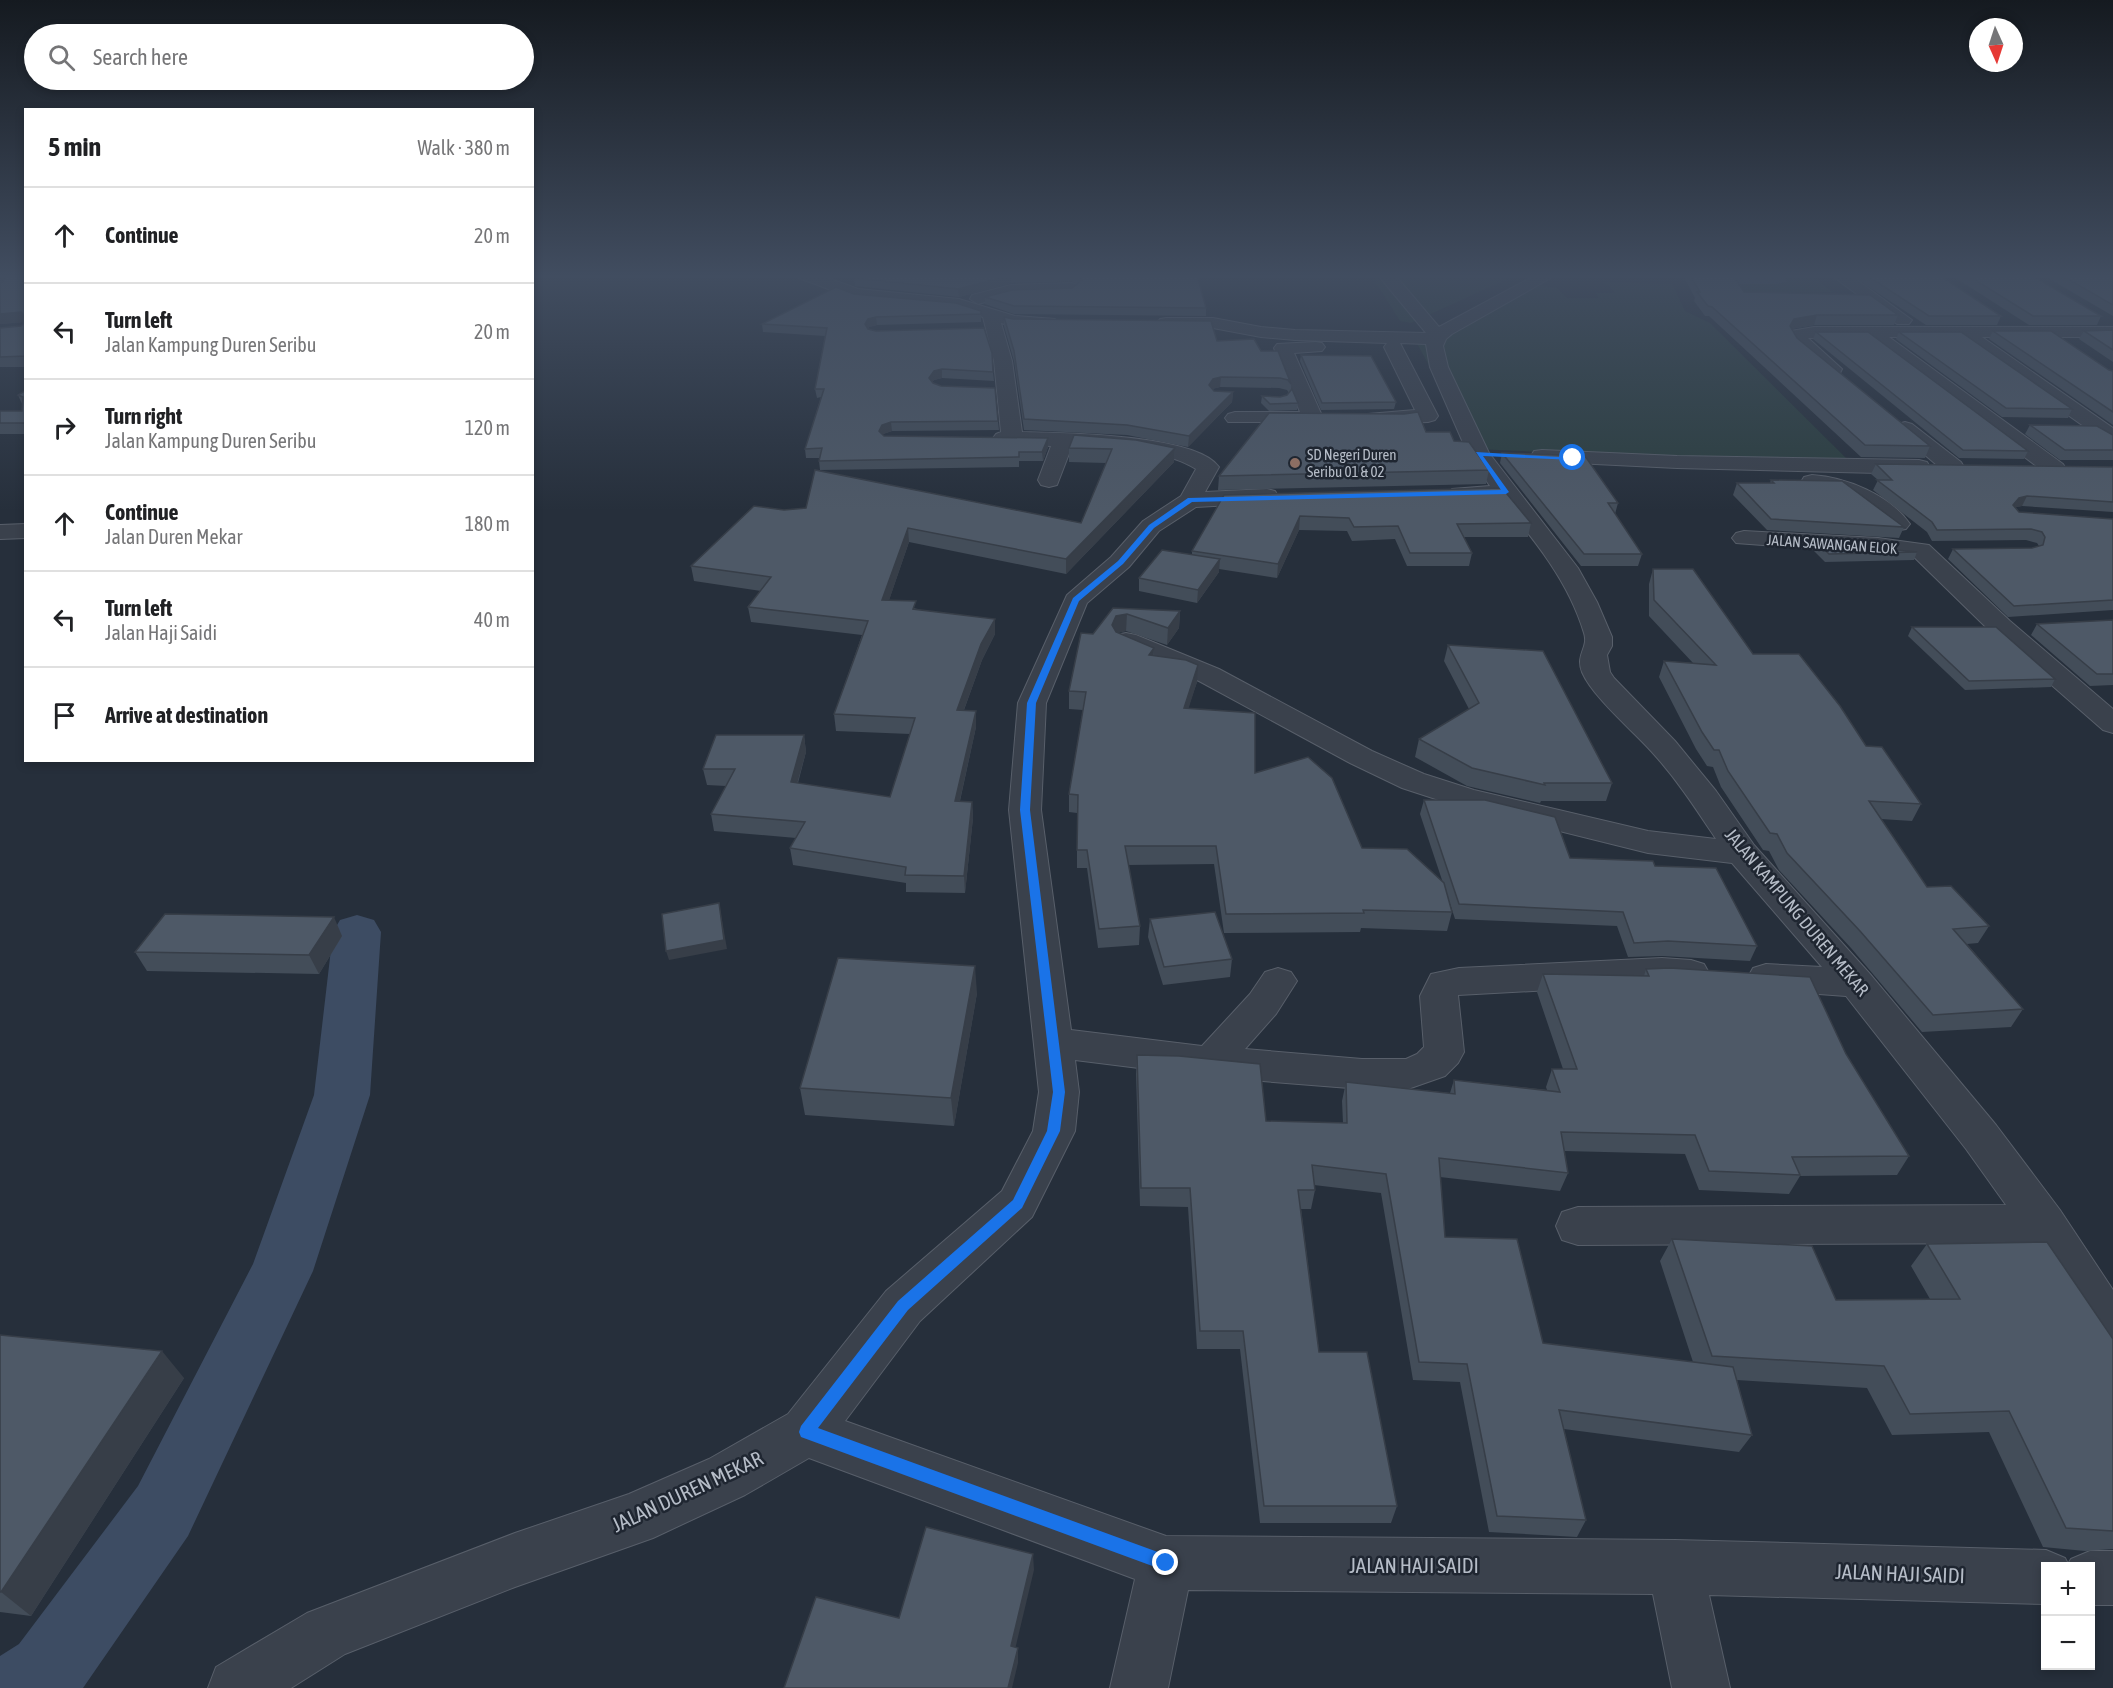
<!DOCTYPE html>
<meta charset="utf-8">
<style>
body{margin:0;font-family:"Asap Condensed",sans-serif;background:#f2f2f2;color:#202124}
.controls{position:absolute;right:18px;bottom:18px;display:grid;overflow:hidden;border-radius:0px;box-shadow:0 3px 9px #0003}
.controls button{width:54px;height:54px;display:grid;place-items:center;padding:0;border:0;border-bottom:2px solid #e0e0e0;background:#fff;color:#202124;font:30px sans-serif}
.compass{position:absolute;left:1969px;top:18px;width:54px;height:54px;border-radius:50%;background:#fff;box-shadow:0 3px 9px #0003;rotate:177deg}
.stop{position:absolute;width:18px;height:18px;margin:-14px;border:4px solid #1a73e8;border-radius:50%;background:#fff}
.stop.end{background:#1a73e8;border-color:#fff;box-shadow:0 2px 6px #0008}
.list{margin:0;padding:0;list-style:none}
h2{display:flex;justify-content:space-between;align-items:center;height:78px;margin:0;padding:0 24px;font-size:26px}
h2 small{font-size:20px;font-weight:400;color:#757577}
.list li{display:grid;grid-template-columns:39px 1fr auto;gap:18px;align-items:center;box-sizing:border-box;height:96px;padding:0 24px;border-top:2px solid #e0e0e0}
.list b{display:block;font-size:22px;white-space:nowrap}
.list p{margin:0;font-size:20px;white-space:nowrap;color:#757577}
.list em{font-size:20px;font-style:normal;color:#757577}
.icon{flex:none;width:33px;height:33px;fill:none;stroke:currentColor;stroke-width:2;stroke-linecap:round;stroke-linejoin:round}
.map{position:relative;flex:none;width:2113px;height:1688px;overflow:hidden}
.search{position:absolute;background:#fff;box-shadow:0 3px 9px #0003;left:24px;top:24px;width:510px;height:66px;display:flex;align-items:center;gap:15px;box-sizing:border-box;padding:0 21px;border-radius:33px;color:#757577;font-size:22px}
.panel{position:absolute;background:#fff;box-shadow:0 3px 9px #0003;left:24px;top:108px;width:510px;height:654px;border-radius:0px}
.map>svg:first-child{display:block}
</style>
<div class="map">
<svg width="2113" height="1688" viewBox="0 0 2113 1688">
<rect width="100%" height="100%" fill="#262f3b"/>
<g fill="#2b3e3f">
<path d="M1371 275H1516L1411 323 1400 321Z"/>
<path d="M1782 275H1810L1833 292 1747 294 1735 284H1776Z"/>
<path d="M1605 282 1672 284 1685 311 1710 323 1846 458 1656 457 1475 449 1414 338 1525 284 1557 288 1567 298H1599L1596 293H1615Z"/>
</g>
<path fill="#3d4c63" d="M1723 275H1784L1787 282 1776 284H1735Z"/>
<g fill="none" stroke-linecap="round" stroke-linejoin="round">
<path fill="#3d4c63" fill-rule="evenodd" d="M357 915 374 920 381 932 370 1095 313 1271 188 1536 83 1688H0V1656L19 1644 138 1486 253 1264 314 1095 333 932 340 920Z"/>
<defs>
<g id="minor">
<path d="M0 275H13L6 291 0 293Z"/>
<path d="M797 275H820L858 289 959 299 1015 316 1055 319 1058 323 1055 327C1039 331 1017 328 1001 323L1012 361 1022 432C1062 433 1196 434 1219 467L1205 492 1267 489 1275 491 1278 496 1275 501 1267 503 1196 507 1159 531 1129 567 1087 603 1046 703 1041 810 1071 1030 1202 1046 1250 994 1265 972 1278 968 1291 972 1297 981 1276 1014 1245 1049 1362 1059H1406L1417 1054 1424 1047 1420 996 1431 974 1459 968 1662 958 1691 960 1704 964 1709 973 1704 982 1691 986 1662 984 1458 995 1464 1052 1458 1063 1445 1076 1408 1089H1362L1211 1077 1075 1060 1079 1092 1075 1131 1032 1217 920 1321 845 1421 1166 1536 1675 1540 2046 1550 2065 1558 2068 1564 2071 1559 2090 1551H2113V1605H2090V1566H2046V1604L1709 1595 1730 1688H1672L1653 1594 1188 1590 1168 1688H1110L1135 1579 809 1458 745 1495 653 1538 515 1587 345 1654 291 1688H208L216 1667 307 1613 515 1533 629 1494 709 1459 788 1414 886 1291 1002 1191 1033 1131 1039 1092 1009 810 1018 703 1067 595 1111 557 1143 521 1181 496 1196 469C1162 448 1112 448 1072 446L1057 485 1049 487 1041 485 1038 480 1051 446 1003 444 996 442 993 438 996 434 1001 432 994 361 983 317 957 309 855 299 799 278Z"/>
<path d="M1378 275H1395L1439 327 1536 275H1556L1452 334 1446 339 1443 346 1448 367 1489 453 1578 568 1597 602 1612 637V646L1607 655 1610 672 1614 678 1675 741 1716 791 1754 845 1870 974 1996 1125 2060 1210 2113 1290V1352L2096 1346 2032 1243 1578 1245 1562 1240 1556 1226 1562 1212 1578 1207 2006 1205 1966 1149 1846 996 1766 990 1753 986 1748 977 1753 968 1766 964 1822 967 1732 863 1648 853 1454 805 1402 788 1350 763 1199 681 1116 647 1113 641 1116 635 1126 633 1136 635 1219 669 1372 751 1424 774 1474 790 1648 831 1716 839C1696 809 1676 778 1651 751 1633 731 1592 696 1582 672 1575 654 1589 648 1584 633 1569 582 1534 539 1500 499L1460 501 1452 499 1449 494 1452 489 1490 486 1468 454 1430 367 1426 344 1400 343 1438 416 1435 420 1428 422 1375 424 1368 422 1365 418 1368 414 1415 410 1384 347 1387 343 1295 340 1261 337 1213 328H1166L1160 327 1157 323 1160 319 1166 318H1213L1261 327 1295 330 1426 333Z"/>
<path d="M1831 275H1850L1912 320 1909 324H1897Z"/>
<path d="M1072 283 1078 285 1080 288 1078 291 1012 295 978 304 970 299 972 295 1011 285Z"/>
<path d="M1814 327H2113V337H1982L2113 428V444L2106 442 1958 337H1889L2063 464 2066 469 2063 474 2055 476 2047 474 1866 337 1808 338 1842 369 1840 373H1826L1795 346 1788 335 1791 331Z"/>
<path d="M1316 342 1322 343 1325 347 1322 351 1294 353 1323 418 1320 422H1228L1225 418 1228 414 1235 412H1300L1274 348 1277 344Z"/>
<path d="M1905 422 1912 424 1961 462 1964 467 1961 472 1953 474 1945 472 1898 432 1895 428 1898 424Z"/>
<path d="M1542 450 1677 456 1919 460 1927 462 1930 467 1927 472 1919 474 1677 468 1534 461 1531 456 1534 451Z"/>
<path d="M1812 475C1846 477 1890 495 1910 524L1906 529C1886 534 1873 514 1858 504 1838 490 1826 492 1804 487L1801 482 1804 477Z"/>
<path d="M26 524V538L0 539V525Z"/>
<path d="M1744 531 1878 538 1929 545 2010 621 2113 709V733L2103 730 1992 633 1913 556 1736 543 1732 538 1736 533Z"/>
</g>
</defs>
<use href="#minor" stroke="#585f6a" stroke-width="2"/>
<use href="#minor" fill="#3a414c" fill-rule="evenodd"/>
</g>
<g fill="#434d59">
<path d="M26 275V367H0V328L21 326 23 324V322L0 324Z"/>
<path d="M860 275H1197L1206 308V316L1014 314 985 304V297L1072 288 1077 284 1072 281 1011 283 959 297 855 286 854 278Z"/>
<path d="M1233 275H1263L1262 277Z"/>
<path d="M1311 275H1333L1332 277Z"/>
<path d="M1683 275H1733L1744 292 1898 315 1894 325H1814L1791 329 1797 338 1930 446 1925 458 1861 457 1709 316H1705L1694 301 1695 298Z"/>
<path d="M1851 275H1939L2001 316 1997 325H1926Z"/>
<path d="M1951 275H2031L2101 316 2097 325H2029Z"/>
<path d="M2043 275H2113V316Z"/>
<path d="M854 294 981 311V322L877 325 869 327 868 329 993 372 994 381 942 378 934 380 932 382 998 421 999 430 892 431 883 434V435L884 436 1048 447 1043 461H1019V467L820 470 819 461 820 458H806L805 449 821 397 817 398 815 389 825 336 763 332 762 324Z"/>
<path d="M1004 317 1013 319 1217 341 1261 351 1291 384V391L1298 403 1297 410 1269 411 1261 403 1262 396 1280 397 1287 395 1289 393 1287 390 1279 388 1220 387 1212 389 1214 391 1233 392 1232 402 1188 447 1127 435 1024 430 1014 361 1004 326Z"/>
<path d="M2113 330V362L2079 339 2084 331Z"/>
<path d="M1993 331 2113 371V425L1989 339Z"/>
<path d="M1816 332 2028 451 2024 459 1959 458 1813 339Z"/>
<path d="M1899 332 2072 409 2068 418 2002 417 1896 339Z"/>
<path d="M1301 355 1396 402 1394 409 1321 410 1300 361Z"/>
<path d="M26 390V434H0V411H22V404L18 395Z"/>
<path d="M2030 425 2113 435V460H2060L2025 434Z"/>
<path d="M1426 432 1454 441 1489 470 1486 484 1218 490 1219 476Z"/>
<path d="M1069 448H1175L1174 462 1066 574 909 542 889 600 995 634 982 660 964 710 976 711V727L960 801 972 802 973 818 965 893 906 892V883L793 865 790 848 796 838 714 831 711 814 726 786 707 785 703 769 804 735 806 752 798 783 890 797 910 734 836 731 834 714 862 635 751 622 748 607 761 591 694 581 691 566 784 510 1081 523 1106 463 1069 462Z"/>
<path d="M1502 453 1618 503 1615 514 1642 554 1638 566H1581L1500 463Z"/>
<path d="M1876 464 2113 467V512L2022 506 2015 507 2019 512 2113 519V610L2008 617 1948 559 1953 549 2032 548 2039 546 2037 543 2026 540 1932 541 1927 532 1873 490 1878 480 1871 474Z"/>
<path d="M1771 480 1904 527 1899 538 1767 530 1733 495 1737 483H1770Z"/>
<path d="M1224 495 1531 523 1528 537H1464L1472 553 1469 566H1407L1395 539 1352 541 1347 531 1299 530 1277 578 1219 569V572L1197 603 1139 591V578L1192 555V551Z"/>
<path d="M1818 543 1917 552 1914 560 1825 562 1814 551Z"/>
<path d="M1653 569 1753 654 1866 746 1921 804 1912 821 1881 819 1927 887 1989 926 1978 943 1967 944 2023 1009 2011 1027 1922 1032 1851 948 1779 870 1769 851 1763 850 1721 787 1713 767 1707 766 1696 749 1659 677 1664 661 1693 663 1649 616V584Z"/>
<path d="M1113 608 1180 611 1179 628 1167 645 1126 631 1117 633 1154 648V656L1197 682 1188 708 1255 773 1362 848 1443 883 1420 814 1424 800 1570 858 1655 866 1757 946 1750 961 1662 956 1628 957 1617 926 1455 919 1444 885 1452 912 1447 931 1361 928 1360 932 1224 933 1214 864 1128 865 1140 926 1139 945 1098 948 1087 868H1077V813L1069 812V794L1083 710 1069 709V691L1093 634Z"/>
<path d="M2113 620V685L2090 686 2031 635 2037 624Z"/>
<path d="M1912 627 2055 679 2051 687 1965 690 1908 636Z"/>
<path d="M1448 645 1612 783 1606 801H1541L1540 803 1467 786 1415 757 1419 739 1469 709 1444 661Z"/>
<path d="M1150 919 1232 959 1230 977 1163 985 1148 937Z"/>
<path d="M342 936 319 974 147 971 135 952Z"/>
<path d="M1646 969 1846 1054 1909 1156 1897 1175 1800 1176 1789 1194 1699 1190 1685 1154 1564 1151 1568 1173 1560 1191 1440 1177 1445 1237 1543 1343 1693 1362 1660 1261 1672 1239 1836 1300 1930 1299 1911 1266 1927 1244 2113 1339V1549L2085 1551 2043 1547 1989 1432 1892 1435 1867 1388 1737 1380 1752 1435 1739 1452 1564 1429 1586 1520 1577 1537 1489 1532 1460 1382 1413 1380 1381 1193 1314 1185 1315 1190 1311 1209H1301L1319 1352 1397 1506 1391 1523H1260L1240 1349H1197L1188 1207 1140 1206 1136 1074 1137 1055 1266 1121 1343 1123 1342 1101 1346 1082 1450 1093 1454 1080 1547 1090 1546 1087 1552 1069H1563L1537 992 1543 974 1644 976Z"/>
<path d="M977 993 954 1126 805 1115 800 1088Z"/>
<path d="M0 1335 184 1378 31 1616 0 1612Z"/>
</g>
<g fill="#373e48">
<path d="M1011 275V283L959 297 958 289Z"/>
<path d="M21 312 26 322 0 324V314Z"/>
<path d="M1817 315 1814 325 1791 329 1790 326 1794 319Z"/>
<path d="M876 317 877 325 869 327 866 332 865 324 868 319Z"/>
<path d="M942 369V378L934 380 930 386 929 378 934 371Z"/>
<path d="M1221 377 1220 387 1212 389 1209 385 1213 379Z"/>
<path d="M1233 392 1232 402 1188 447 1189 436Z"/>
<path d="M891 422 892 431 883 434 880 440 879 431 882 425Z"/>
<path d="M1048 438V447L1043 461 1042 452Z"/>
<path d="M1175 448 1174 462 1066 574V559Z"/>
<path d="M2027 496 2022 506 2013 508V505L2019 498Z"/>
<path d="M1300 516 1299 530 1277 578 1278 564Z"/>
<path d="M908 528 909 542 884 615 882 600Z"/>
<path d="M1220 559 1219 572 1197 603 1198 590Z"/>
<path d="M1180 611 1179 628 1167 645 1168 628Z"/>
<path d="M1127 614 1126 631 1116 633 1112 625 1116 616Z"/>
<path d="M995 619V634L982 660 958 726 957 710 981 644Z"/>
<path d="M1154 648 1153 665 1149 655Z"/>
<path d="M1198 665 1197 682 1183 726 1184 708Z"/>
<path d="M976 711V727L956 818 955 801Z"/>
<path d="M804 735 806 752 793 798 791 782Z"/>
<path d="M972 802 973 818 965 893 964 876Z"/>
<path d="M719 903 727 949 669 960 666 951Z"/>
<path d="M334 917 342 936 319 974 309 955Z"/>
<path d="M975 966 977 993 954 1126 951 1098Z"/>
<path d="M162 1351 184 1378 31 1616 1 1592Z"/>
<path d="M1033 1554 1034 1570 1012 1662 1011 1646Z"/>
<path d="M1018 1648V1663L1012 1688H1008Z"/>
</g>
<g fill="#4e5967" stroke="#373e48" stroke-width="1.5">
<path d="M6 275H26V356L0 357V328L21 326 23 324V314L21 312 0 314V283L3 282Z"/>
<path d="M860 275H1019H1011L958 289 854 278Z"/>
<path d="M1075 275H1197L1206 308 1014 306 985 297 1012 290 1072 288 1082 280Z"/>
<path d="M1690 275H1733L1744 292 1870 295 1898 315H1817L1794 319 1790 326 1797 338 1930 446 1865 445 1712 307 1708 306 1697 292H1700Z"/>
<path d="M1866 275H1939L2001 316H1929Z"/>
<path d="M1967 275H2031L2101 316H2033Z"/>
<path d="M2061 275H2113V305Z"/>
<path d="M836 287 854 294 956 303 981 311V314L876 317 868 319 865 324 868 329 876 331 984 328 992 353 993 372 942 369 934 371 929 378 933 383 941 386 995 388 998 421 891 422 882 425 879 431 884 436 1048 438 1042 452H1019V457L819 461 822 448 805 449 824 389H815L827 328 762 324Z"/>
<path d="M1004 317 1013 319 1211 321 1217 341 1254 339 1261 351H1278L1291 384 1288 380 1280 378 1221 377 1213 379 1209 385 1214 391 1233 392 1189 436 1127 425 1024 419 1014 351Z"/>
<path d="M2113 330V350L2084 331Z"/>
<path d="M1993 331H2051L2109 370 2113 371V412Z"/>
<path d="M1816 332H1868L2028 451 1963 450Z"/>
<path d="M1899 332H1961L2072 409 2006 408Z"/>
<path d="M1301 355 1371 356 1396 402 1322 403Z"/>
<path d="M1292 389 1298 403 1270 404 1262 396 1280 397 1287 395Z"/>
<path d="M26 390V423H0V411H22L23 397 18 395Z"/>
<path d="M1418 412 1426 432H1450L1454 441 1469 442 1489 470 1219 476 1269 413 1404 414Z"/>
<path d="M2030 425 2097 426 2113 435V450H2065Z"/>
<path d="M1074 435 1136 440 1175 448 1066 559 908 528 882 600 916 601 913 609 995 619 981 644 957 710 976 711 955 801 972 802 964 876 905 875 906 867 790 848 805 822 711 814 735 769H703L716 735H804L791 782 890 797 915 718 834 714 868 621 748 607 771 577 691 566 754 506 784 510 806 508 815 470 1081 523 1112 449 1069 448Z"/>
<path d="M1502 453 1585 456 1618 503H1608L1642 554H1584Z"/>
<path d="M1876 464 2113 467V502L2027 496 2019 498 2013 505 2019 512 2113 519V600L2014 606 1953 549 2032 548 2043 545 2045 537 2042 532 2031 529 1937 530 1932 522 1877 480H1892Z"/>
<path d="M1771 480 1842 481 1904 527 1771 519 1737 483H1774Z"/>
<path d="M1502 488 1531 523 1457 524 1472 553H1410L1398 526 1354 527 1349 518 1300 516 1278 564 1192 551 1224 495Z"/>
<path d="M1818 543 1917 552 1829 554Z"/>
<path d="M1162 550 1220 559 1198 590 1139 578Z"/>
<path d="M1653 569H1693L1753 654H1799L1840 706 1866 746 1882 747 1921 804 1869 801 1927 887 1951 886 1989 926 1953 929 2023 1009 1933 1015 1860 931 1787 853 1777 834 1770 833 1728 771 1719 750H1714L1702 732 1664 661 1716 665 1654 600Z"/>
<path d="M1113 608 1180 611 1168 628 1127 614 1116 616 1112 625 1116 632 1154 648 1149 655 1186 660 1198 665 1184 708 1255 713V773L1308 757 1332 778 1362 848 1407 849 1444 883 1452 912 1363 910 1364 913 1226 914 1216 846H1125L1140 926 1099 929 1087 850H1077L1078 795 1069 794 1086 692 1069 691 1081 633 1093 634Z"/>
<path d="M2113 620V674H2097L2037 624Z"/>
<path d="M1912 627H1996L2055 679 1969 681Z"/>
<path d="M1448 645 1543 651 1612 783H1544L1545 785 1472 768 1419 739 1479 703Z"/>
<path d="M1424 800H1485L1555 817 1570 858 1653 861 1655 866 1716 868 1757 946 1668 941 1634 943 1623 912 1459 904Z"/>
<path d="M719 903 724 940 666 951 662 914Z"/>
<path d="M1215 912 1232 959 1164 967 1150 919Z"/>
<path d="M165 914 334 917 309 955 135 952Z"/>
<path d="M838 958 975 966 951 1098 800 1088Z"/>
<path d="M1670 968 1810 977 1846 1054 1909 1156 1792 1157 1800 1175 1709 1171 1695 1135 1561 1132 1568 1173 1439 1158 1445 1237 1517 1239 1543 1343 1733 1367 1752 1435 1559 1410 1586 1520 1497 1516 1467 1364 1419 1362 1386 1174 1312 1165 1315 1190H1298L1319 1352H1367L1397 1506H1264L1243 1331H1200L1190 1188H1141L1137 1055 1179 1056 1260 1064 1266 1121 1347 1123 1346 1082 1455 1094 1454 1080 1560 1092 1552 1069H1577L1543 974 1649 976 1646 969Z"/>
<path d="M1672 1239 1812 1246 1836 1300 1960 1299 1927 1244 2047 1242 2113 1339V1531L2066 1528 2009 1411 1910 1414 1884 1366 1712 1356Z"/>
<path d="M0 1335 162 1351 1 1592H0Z"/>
<path d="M926 1527 1033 1554 1011 1646 1018 1648 1008 1688H784L816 1597 899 1618Z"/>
</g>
<linearGradient id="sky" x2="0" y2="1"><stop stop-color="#151a20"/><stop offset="0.54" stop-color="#414d60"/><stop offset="1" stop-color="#414d60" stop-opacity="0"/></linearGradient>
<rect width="2113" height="511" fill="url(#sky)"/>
<path fill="#1a73e8" d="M1476 452 1576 458 1573 460 1483 456 1509 492 1506 494 1192 502 1154 528 1123 564 1079 601 1036 703 1030 810 1065 1092 1060 1131 1022 1208 908 1310 818 1428 1166 1555 1171 1557 1174 1563 1171 1568 1166 1571 801 1437 799 1432 801 1426 898 1301 1013 1200 1047 1131 1053 1092 1020 810 1027 703 1073 598 1118 561 1149 525 1188 498 1501 490Z"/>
<circle fill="#8d6e63" stroke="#1f2631" stroke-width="2" cx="1295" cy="463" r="6"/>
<g text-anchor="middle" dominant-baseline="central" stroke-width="5" stroke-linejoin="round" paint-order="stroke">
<g font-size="15" fill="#b5bcc7" stroke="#1f2631" text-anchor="start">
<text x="1307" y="454">SD Negeri Duren<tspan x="1307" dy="17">Seribu 01 &amp; 02</tspan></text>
</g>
<g font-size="15" fill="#b5bcc7" stroke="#1f2631">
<text transform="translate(1832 544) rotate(4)">JALAN SAWANGAN ELOK</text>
</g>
<g font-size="18" fill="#b5bcc7" stroke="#1f2631">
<text transform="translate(1797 912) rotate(50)">JALAN KAMPUNG DUREN MEKAR</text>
</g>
<g font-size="21" fill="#b5bcc7" stroke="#1f2631">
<text transform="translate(687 1491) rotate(-25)">JALAN DUREN MEKAR</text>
<text x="1414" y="1565">JALAN HAJI SAIDI</text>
<text transform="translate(1900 1573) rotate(2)">JALAN HAJI SAIDI</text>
</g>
</g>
</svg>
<div class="controls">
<button>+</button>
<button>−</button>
</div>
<svg class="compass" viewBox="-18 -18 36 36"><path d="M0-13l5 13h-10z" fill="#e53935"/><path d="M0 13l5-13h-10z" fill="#757577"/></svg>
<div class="stop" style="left:1573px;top:458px"></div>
<div class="stop end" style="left:1166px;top:1563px"></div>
<div class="search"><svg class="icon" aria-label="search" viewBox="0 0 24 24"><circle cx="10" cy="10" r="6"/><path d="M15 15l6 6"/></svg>Search here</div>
<section class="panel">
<h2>5 min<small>Walk · 380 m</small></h2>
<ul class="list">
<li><svg class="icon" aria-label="ahead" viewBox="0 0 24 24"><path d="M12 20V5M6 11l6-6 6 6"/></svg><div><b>Continue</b></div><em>20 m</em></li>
<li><svg class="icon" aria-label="left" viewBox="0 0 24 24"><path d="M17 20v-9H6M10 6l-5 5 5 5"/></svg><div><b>Turn left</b><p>Jalan Kampung Duren Seribu</p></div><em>20 m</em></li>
<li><svg class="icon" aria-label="right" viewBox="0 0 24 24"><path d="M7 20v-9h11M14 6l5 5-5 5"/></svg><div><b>Turn right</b><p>Jalan Kampung Duren Seribu</p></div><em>120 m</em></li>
<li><svg class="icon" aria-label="ahead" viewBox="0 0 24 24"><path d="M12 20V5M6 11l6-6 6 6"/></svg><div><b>Continue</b><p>Jalan Duren Mekar</p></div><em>180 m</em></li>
<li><svg class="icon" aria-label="left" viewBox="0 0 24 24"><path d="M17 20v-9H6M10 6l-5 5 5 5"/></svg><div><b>Turn left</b><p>Jalan Haji Saidi</p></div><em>40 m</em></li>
<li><svg class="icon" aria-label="arrive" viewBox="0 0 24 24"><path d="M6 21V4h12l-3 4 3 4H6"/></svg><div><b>Arrive at destination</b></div></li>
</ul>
</section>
</div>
